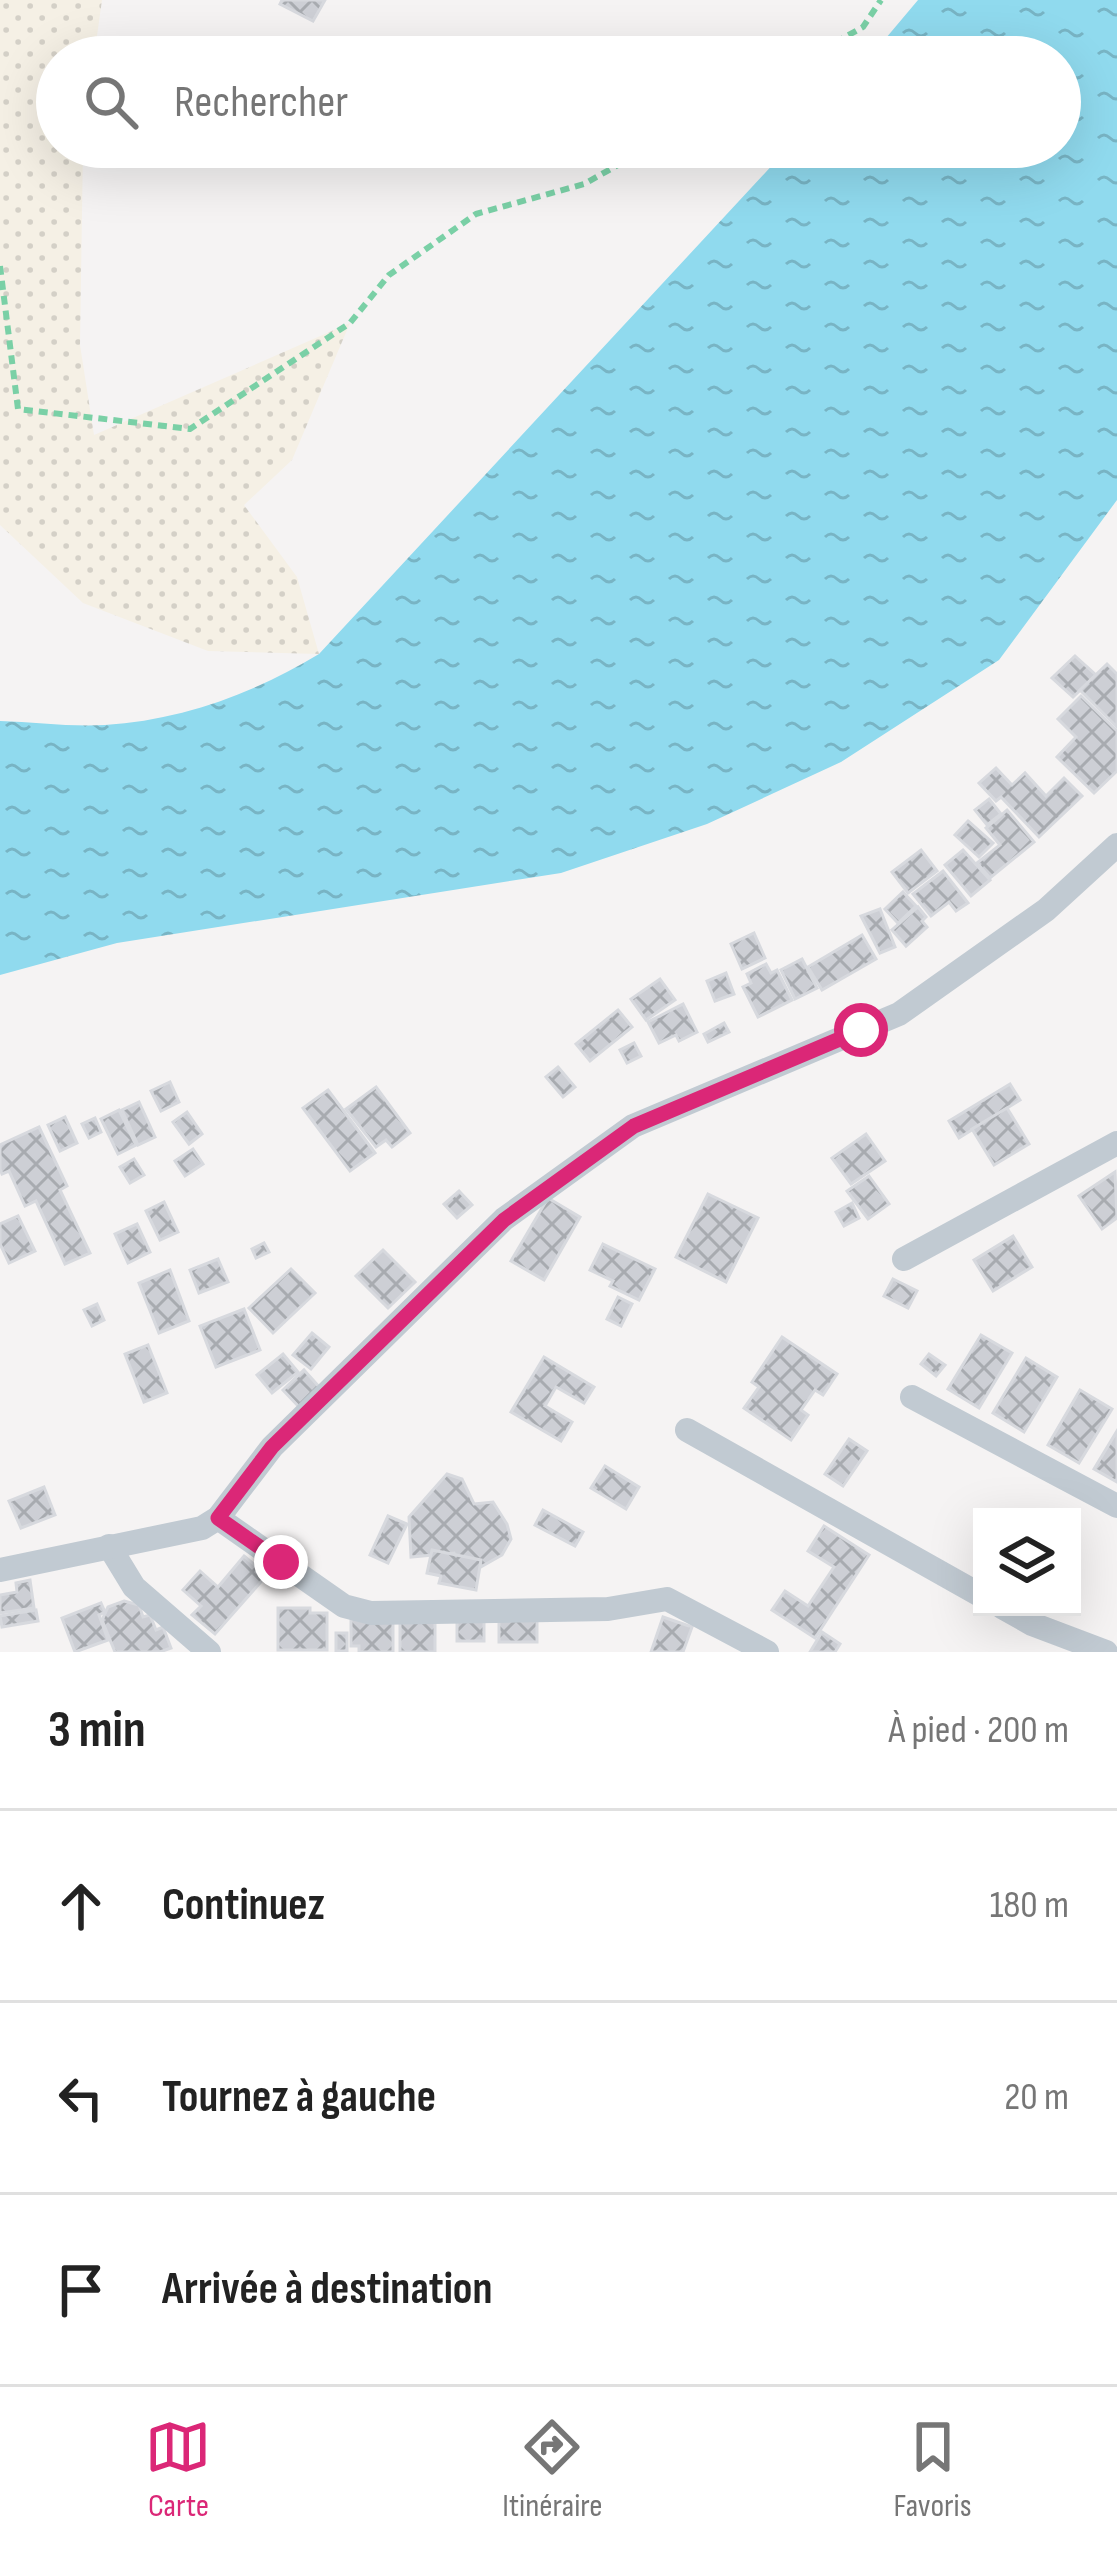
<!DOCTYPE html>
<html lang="fr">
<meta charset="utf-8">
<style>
body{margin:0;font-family:"Sofia Sans Condensed",sans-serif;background:#f2f2f2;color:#222}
.controls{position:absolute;right:36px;bottom:36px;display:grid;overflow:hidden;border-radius:0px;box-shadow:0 12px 48px #0002}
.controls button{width:108px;height:108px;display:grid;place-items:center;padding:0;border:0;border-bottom:3px solid #e0e0e0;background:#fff;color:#222;font:60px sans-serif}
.stop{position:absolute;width:36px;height:36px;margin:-27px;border:9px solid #db2777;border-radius:50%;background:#fff}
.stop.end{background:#db2777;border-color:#fff;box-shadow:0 3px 12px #0008}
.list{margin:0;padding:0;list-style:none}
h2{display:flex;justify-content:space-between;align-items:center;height:156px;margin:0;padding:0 48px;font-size:51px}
h2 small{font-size:39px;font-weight:400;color:#767676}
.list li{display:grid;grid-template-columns:78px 1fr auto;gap:36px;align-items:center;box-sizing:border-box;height:192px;padding:0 48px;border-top:3px solid #e0e0e0}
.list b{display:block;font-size:45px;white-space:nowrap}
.list em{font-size:39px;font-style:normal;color:#767676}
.icon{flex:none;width:66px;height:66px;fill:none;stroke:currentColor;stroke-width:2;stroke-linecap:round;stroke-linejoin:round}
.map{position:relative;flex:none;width:1117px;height:1652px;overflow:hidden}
.search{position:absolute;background:#fff;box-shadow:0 12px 48px #0002;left:36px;right:36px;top:36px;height:132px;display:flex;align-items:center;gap:30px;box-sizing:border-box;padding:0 42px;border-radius:66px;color:#767676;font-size:45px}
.sheet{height:732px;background:#fff}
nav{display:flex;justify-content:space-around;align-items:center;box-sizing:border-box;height:168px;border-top:3px solid #e0e0e0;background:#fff;font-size:33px;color:#767676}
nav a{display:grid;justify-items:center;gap:6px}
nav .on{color:#db2777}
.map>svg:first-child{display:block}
</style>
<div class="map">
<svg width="1117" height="1652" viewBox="0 0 1117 1652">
<defs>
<pattern id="sand-dots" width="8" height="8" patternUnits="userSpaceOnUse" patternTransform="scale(3)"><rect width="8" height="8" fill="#f5f0e5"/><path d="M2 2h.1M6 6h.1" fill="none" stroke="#d4d0c7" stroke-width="1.8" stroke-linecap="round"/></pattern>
<pattern id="water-ripples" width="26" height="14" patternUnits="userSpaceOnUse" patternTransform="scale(3)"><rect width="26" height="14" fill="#90daee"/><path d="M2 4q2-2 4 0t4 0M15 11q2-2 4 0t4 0" fill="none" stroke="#78b4c4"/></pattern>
<pattern id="building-cross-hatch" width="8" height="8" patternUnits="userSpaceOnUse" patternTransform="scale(3)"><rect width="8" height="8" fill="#cdcfd5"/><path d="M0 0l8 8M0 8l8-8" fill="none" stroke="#a8abb0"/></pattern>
</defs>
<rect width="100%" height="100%" fill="#f5f3f3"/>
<path fill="url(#sand-dots)" d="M0 0H102L94 57H57V147H83L80 345 94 435 350 323 292 460 244 505 297 577 319 654 208 651 83 603 0 525Z"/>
<path fill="url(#water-ripples)" d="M918 0H1117V500L999 660 841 762 707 824 561 873 117 943 0 975V721C34 722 70 727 105 725 181 720 253 694 319 654L789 147H1060V57H870Z"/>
<g fill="url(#building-cross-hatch)" stroke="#d7d9de" stroke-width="3">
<path d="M282 0H325L313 21 280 4Z"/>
<path d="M1075 656 1096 675 1073 697 1052 678Z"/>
<path d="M1107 664 1117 674V727L1080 690Z"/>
<path d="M1081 696 1117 731V771L1094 793 1057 757 1076 737 1058 719Z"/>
<path d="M996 768 1012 785 1025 773 1046 796 1064 778 1082 796 1039 837 1001 797 996 801 979 783Z"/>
<path d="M989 799 1001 814 987 825 975 810Z"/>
<path d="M1007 810 1034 842 990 878 977 863 1000 845 986 828Z"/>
<path d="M968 821 993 843 979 857 955 835Z"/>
<path d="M921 850 937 871 908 893 892 872Z"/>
<path d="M963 850 990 880 971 896 945 865Z"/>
<path d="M943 871 968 903 956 911 949 902 931 916 913 894Z"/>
<path d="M903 892 916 906 898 923 885 909Z"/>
<path d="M918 907 926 917 922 921 927 927 906 946 892 930Z"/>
<path d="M880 909 895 947 880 953 861 916Z"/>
<path d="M754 933 765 958 742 969 731 944Z"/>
<path d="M862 935 876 959 822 990 808 967Z"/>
<path d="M802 959 817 988 795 999 781 970Z"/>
<path d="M766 964 771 973 777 970 792 1000 758 1017 743 987 751 983 747 974Z"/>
<path d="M726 973 734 994 715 1001 707 981Z"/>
<path d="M660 979 675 1000 646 1020 631 999Z"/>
<path d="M683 1004 697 1032 679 1041 676 1035 659 1043 648 1022Z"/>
<path d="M618 1010 632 1027 590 1061 576 1044Z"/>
<path d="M724 1023 729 1032 708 1042 704 1034Z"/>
<path d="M634 1043 641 1056 627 1063 620 1050Z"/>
<path d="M558 1067 575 1087 563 1097 546 1077Z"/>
<path d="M170 1082 179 1102 161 1111 151 1091Z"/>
<path d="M1010 1084 1020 1100 959 1138 949 1121Z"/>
<path d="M376 1087 410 1133 392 1147 386 1140 376 1147 346 1109Z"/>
<path d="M328 1090 375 1153 350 1171 303 1108Z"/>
<path d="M139 1102 155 1137 138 1145 122 1110Z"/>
<path d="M1007 1108 1029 1144 994 1165 972 1129Z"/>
<path d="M119 1110 136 1145 118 1154 101 1119Z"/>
<path d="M187 1112 202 1134 189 1144 173 1122Z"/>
<path d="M65 1117 77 1143 60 1151 48 1125Z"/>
<path d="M95 1118 101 1132 89 1138 82 1124Z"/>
<path d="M39 1127 67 1186 60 1190 90 1253 65 1264 36 1201 25 1206 9 1171 2 1174 0 1169V1145Z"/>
<path d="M866 1134 885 1161 851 1184 832 1158Z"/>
<path d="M193 1149 203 1164 185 1176 175 1161Z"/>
<path d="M134 1159 144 1175 130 1183 120 1167Z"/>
<path d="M1115 1172 1117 1218 1102 1229 1079 1196Z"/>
<path d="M869 1176 889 1204 868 1219 847 1191Z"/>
<path d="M459 1191 472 1205 457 1218 444 1204Z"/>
<path d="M708 1194 758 1218 726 1282 676 1257Z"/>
<path d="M548 1198 580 1217 544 1280 511 1261Z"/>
<path d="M164 1202 178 1232 160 1240 146 1211Z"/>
<path d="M852 1203 859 1218 844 1226 836 1212Z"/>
<path d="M18 1216 35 1251 9 1263 0 1244V1224Z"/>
<path d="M137 1224 150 1252 128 1263 115 1234Z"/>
<path d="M1013 1236 1032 1267 993 1291 974 1260Z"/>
<path d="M264 1243 269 1252 256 1258 252 1249Z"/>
<path d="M603 1244 655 1269 639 1300 610 1286 613 1281 590 1270Z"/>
<path d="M383 1250 415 1282 388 1308 356 1276Z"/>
<path d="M218 1259 228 1282 199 1293 190 1270Z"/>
<path d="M291 1269 315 1293 273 1333 249 1308Z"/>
<path d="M170 1270 189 1321 159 1333 139 1283Z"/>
<path d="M893 1279 917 1291 908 1308 884 1296Z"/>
<path d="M618 1297 632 1304 621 1326 607 1319Z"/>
<path d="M97 1304 104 1320 92 1326 84 1310Z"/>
<path d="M244 1309 260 1350 216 1367 200 1326Z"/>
<path d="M312 1333 329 1347 311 1369 293 1355Z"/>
<path d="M981 1335 1012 1353 979 1408 948 1389Z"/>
<path d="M782 1337 837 1374 823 1395 815 1390 801 1410 808 1415 791 1440 744 1408 759 1387 752 1382Z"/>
<path d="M148 1345 167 1393 144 1402 125 1354Z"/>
<path d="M283 1354 298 1372 272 1393 257 1375Z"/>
<path d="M929 1354 945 1365 936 1376 921 1364Z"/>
<path d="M544 1357 594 1387 584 1403 556 1387 545 1406 572 1422 561 1441 511 1412Z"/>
<path d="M1026 1358 1057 1377 1024 1432 993 1413Z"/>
<path d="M304 1370 321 1389 300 1408 283 1390Z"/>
<path d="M1080 1390 1112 1409 1079 1463 1048 1445Z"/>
<path d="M1117 1431V1482L1094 1469Z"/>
<path d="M849 1439 867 1451 843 1486 825 1474Z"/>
<path d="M605 1466 639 1487 626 1509 591 1488Z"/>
<path d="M447 1474 462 1479 474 1504 493 1502 507 1524 511 1539 502 1555 463 1577 454 1553 411 1557 409 1517Z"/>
<path d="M44 1487 55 1515 21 1528 9 1501Z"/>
<path d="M543 1510 583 1532 575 1546 535 1525Z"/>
<path d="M388 1516 407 1524 388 1563 370 1555Z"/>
<path d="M824 1526 869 1555 815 1638 772 1610 785 1591 808 1606 834 1567 808 1551Z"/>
<path d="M432 1550 481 1560 476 1590 439 1583 441 1576 427 1573Z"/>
<path d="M244 1556 267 1575 215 1634 192 1615 201 1606 183 1590 200 1571 218 1587Z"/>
<path d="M30 1580 34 1608 0 1613V1595L17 1592 16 1583Z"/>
<path d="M124 1601 139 1605 143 1617 150 1615 156 1630 163 1627 171 1648 160 1652H115L102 1620 108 1607Z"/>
<path d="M101 1603 105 1612 99 1615 108 1640 75 1652 62 1618Z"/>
<path d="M278 1608H310V1613H327V1650H278Z"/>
<path d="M36 1610 38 1621 2 1627 0 1616Z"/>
<rect x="400" y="1616" width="35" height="36"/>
<rect x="499" y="1616" width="38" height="26"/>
<path d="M351 1617H393V1652H359V1646H351Z"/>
<path d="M663 1617 692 1627 683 1652H651Z"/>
<rect x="457" y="1621" width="27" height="20"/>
<path d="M822 1632 840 1644 835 1652H810Z"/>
<rect x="336" y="1633" width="11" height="18"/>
</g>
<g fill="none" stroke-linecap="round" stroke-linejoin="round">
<g stroke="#7ad0a6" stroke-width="6" stroke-dasharray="9 6" stroke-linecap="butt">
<path d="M809 57 863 27 881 0"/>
<path d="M0 266 18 409 190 429 350 323 389 275 476 214 584 184 650 147"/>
</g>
<g stroke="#c1cad2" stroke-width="24">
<path d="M904 1259 1117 1143"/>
<path d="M912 1397 1117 1506"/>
<path d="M687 1430 982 1596"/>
<path d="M218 1518 344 1606 371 1613 608 1609 667 1599 767 1652"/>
<path d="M109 1546 134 1587 209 1652"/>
<path d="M0 1570 202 1528 218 1518 272 1447 504 1219 633 1126 899 1014 1046 910 1117 845"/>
<path d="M1002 1607 1032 1624 1106 1652"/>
</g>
</g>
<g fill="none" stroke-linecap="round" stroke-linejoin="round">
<path stroke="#db2777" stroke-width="15" d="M281 1562 218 1518 272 1447 504 1220 634 1126 861 1030"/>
</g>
</svg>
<div class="controls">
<button><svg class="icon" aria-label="layers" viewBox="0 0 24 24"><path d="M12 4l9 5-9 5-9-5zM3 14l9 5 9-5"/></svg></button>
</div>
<div class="stop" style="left:861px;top:1030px"></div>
<div class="stop end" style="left:281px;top:1562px"></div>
<div class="search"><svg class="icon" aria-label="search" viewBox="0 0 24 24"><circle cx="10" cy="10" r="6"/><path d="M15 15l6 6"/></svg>Rechercher</div>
</div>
<section class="sheet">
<h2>3 min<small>À pied · 200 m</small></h2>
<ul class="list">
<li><svg class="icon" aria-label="ahead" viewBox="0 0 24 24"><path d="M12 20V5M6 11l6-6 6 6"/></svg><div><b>Continuez</b></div><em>180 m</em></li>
<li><svg class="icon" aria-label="left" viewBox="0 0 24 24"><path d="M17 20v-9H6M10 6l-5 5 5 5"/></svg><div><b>Tournez à gauche</b></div><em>20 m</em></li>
<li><svg class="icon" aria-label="arrive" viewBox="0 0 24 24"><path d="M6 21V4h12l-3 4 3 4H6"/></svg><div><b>Arrivée à destination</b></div></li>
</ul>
</section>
<nav>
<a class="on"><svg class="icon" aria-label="map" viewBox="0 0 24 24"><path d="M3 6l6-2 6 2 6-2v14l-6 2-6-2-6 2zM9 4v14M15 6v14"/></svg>Carte</a>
<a><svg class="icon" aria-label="directions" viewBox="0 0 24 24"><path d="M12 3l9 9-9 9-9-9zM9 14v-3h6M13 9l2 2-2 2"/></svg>Itinéraire</a>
<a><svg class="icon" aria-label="saved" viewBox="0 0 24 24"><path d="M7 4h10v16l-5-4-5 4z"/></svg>Favoris</a>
</nav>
